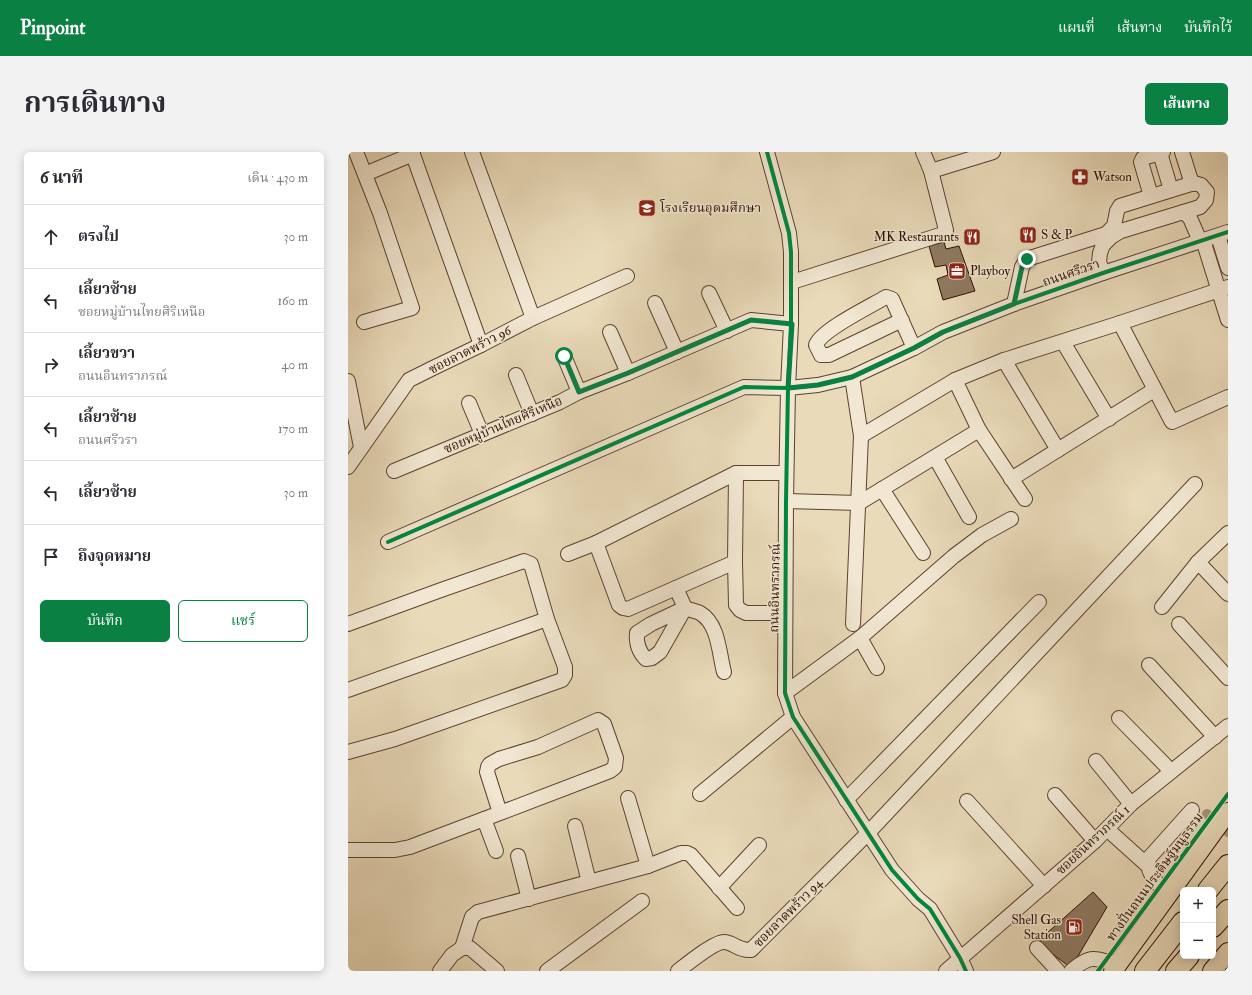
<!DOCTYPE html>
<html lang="th">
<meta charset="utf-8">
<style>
body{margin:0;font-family:"IM FELL Double Pica","Noto Serif Thai",serif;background:#f2f2f3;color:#2b2b33}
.controls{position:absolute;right:12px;bottom:12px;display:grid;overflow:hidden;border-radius:6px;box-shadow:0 2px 10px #0003}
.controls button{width:36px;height:36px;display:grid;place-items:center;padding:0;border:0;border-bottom:1px solid #e1e1e2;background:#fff;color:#2b2b33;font:20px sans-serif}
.stop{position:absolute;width:12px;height:12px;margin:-9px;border:3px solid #0b8043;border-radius:50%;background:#fff}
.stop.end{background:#0b8043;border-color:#fff;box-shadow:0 1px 4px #0008}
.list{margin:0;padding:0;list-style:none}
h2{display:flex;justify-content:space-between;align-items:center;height:52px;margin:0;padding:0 16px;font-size:17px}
h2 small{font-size:13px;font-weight:400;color:#7c7c81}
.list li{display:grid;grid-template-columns:26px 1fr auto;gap:12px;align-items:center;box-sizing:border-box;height:64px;padding:0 16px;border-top:1px solid #e1e1e2}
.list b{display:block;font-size:15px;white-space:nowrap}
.list p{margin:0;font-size:13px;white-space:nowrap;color:#7c7c81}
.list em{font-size:13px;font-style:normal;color:#7c7c81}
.actions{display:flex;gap:8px;padding:12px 16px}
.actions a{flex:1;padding:9px 0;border:1px solid #0b8043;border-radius:6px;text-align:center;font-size:14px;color:#0b8043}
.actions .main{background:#0b8043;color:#fff}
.icon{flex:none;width:22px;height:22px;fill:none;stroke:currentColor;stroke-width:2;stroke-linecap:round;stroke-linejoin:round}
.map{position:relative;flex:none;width:880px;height:819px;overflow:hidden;border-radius:6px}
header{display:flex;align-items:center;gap:24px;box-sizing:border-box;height:56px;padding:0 20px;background:#0b8043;color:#fff}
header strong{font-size:19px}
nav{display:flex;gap:22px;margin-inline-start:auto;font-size:14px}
.intro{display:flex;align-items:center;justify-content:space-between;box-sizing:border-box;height:96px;padding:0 24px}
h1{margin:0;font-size:28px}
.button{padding:10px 18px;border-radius:6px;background:#0b8043;color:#fff;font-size:14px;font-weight:700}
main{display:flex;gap:24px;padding:0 24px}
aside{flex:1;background:#fff;border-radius:6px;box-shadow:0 2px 10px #0003}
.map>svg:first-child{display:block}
</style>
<header>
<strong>Pinpoint</strong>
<nav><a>แผนที่</a><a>เส้นทาง</a><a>บันทึกไว้</a></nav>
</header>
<div class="intro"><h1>การเดินทาง</h1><a class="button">เส้นทาง</a></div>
<main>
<aside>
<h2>6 นาที<small>เดิน · 430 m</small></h2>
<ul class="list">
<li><svg class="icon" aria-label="ahead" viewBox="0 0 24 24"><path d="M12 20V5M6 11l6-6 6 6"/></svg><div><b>ตรงไป</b></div><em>30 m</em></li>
<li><svg class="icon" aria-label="left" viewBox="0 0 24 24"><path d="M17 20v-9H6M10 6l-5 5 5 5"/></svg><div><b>เลี้ยวซ้าย</b><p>ซอยหมู่บ้านไทยศิริเหนือ</p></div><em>160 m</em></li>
<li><svg class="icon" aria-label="right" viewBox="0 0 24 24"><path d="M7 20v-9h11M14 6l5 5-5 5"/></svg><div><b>เลี้ยวขวา</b><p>ถนนอินทราภรณ์</p></div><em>40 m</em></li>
<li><svg class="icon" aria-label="left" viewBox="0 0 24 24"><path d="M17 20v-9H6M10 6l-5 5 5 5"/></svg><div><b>เลี้ยวซ้าย</b><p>ถนนศรีวรา</p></div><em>170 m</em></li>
<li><svg class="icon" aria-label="left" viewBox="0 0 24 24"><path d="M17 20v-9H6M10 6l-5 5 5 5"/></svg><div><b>เลี้ยวซ้าย</b></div><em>30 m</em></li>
<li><svg class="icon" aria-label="arrive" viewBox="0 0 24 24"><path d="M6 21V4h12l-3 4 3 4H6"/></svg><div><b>ถึงจุดหมาย</b></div></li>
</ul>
<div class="actions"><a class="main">บันทึก</a><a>แชร์</a></div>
</aside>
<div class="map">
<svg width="880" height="819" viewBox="0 0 880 819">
<rect width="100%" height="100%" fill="#e9dab9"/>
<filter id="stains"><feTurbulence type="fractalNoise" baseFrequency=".005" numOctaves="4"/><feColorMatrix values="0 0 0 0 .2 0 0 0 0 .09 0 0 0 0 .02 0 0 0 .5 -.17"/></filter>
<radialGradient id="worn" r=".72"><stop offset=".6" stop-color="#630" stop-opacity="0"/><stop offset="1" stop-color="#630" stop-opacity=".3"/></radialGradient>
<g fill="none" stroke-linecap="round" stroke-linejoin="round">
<path stroke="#a9957b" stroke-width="10" d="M859 662 880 680"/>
</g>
<g fill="#8f7961" stroke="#2d0f02">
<path d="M596 90 598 97 611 94 627 139 595 148 589 127 600 123 598 113 587 115 581 94Z"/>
<path d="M745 740 759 755 723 816 689 790Z"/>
</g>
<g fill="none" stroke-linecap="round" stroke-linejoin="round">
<defs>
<g id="minor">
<path d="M8 0 32 61 64 156 16 170"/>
<path d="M64 0 133 193"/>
<path d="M124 0 185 166"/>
<path d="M419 0 441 81 443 100V172L440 236 438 349 437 541 445 565 544 718 570 747 582 757 612 806 618 819"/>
<path d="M834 0 844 32"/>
<path d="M812 1 823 38"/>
<path d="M583 19 645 0"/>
<path d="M17 22 65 2"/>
<path d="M803 44 793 10 795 6 815 0"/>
<path d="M836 60 842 66 852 89"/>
<path d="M870 84 880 116"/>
<path d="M855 88 880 168"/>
<path d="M444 130 595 82 598 78 583 19 575 0"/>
<path d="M361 141 379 179"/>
<path d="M307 151 329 200"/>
<path d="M666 152 674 115 679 107 758 82 766 74 769 59 772 54 846 31 853 33 859 40 858 48 852 55 773 79 763 85 755 93 752 101 751 110 755 121"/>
<path d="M554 168 481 203H473L468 193C473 178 523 154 538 145L544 147 566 196"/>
<path d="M772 171 824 270 880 245"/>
<path d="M262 180 280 221"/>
<path d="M715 190 761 267"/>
<path d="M216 204 231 240"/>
<path d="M656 208 710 298"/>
<path d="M168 223 184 262"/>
<path d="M504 225 513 284 505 472"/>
<path d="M607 228 631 278 677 347"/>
<path d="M0 229 13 295"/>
<path d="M121 251 134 282"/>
<path d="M513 284 607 228 656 208 772 171 880 135"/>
<path d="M587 305 621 365"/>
<path d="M0 315 61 228 85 216 133 193 185 166 279 124"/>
<path d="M46 319 212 250 231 240 280 221 403 168 443 172"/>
<path d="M388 321 387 410 388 453 392 458 398 461H436"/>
<path d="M663 327 806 238"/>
<path d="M534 337 575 401"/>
<path d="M438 349 511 351 631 278"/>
<path d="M40 390 396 235 440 236 470 233 504 225 566 196 595 180 666 152 755 121 880 80"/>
<path d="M220 402 248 391"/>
<path d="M387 410 280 457 275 456 271 453 248 391 388 321H438"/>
<path d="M850 410 880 442"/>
<path d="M328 436 337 456C342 458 348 459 352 461 371 472 371 502 376 520"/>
<path d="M814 455 850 410 880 381"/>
<path d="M337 456 312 500 304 506 298 507C291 500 288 491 289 481L303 472Z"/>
<path d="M0 472 93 438 176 409 183 412 199 467 217 515V523L214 528 47 587 0 600"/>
<path d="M831 472 880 526"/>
<path d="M512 486 606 404 634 383 663 367"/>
<path d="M801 513 867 585"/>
<path d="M0 538 199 467"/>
<path d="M437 541 512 486 529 516"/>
<path d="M771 566 823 619"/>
<path d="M748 609 783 652"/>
<path d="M352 642 445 565"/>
<path d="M707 643 747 689"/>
<path d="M280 646 300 714"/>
<path d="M498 648 691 450"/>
<path d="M619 649 696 734"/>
<path d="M136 667 148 699"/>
<path d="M227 674 241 730"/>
<path d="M759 677 799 713"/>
<path d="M0 698H47L62 695 152 661 262 619 267 615 268 606 256 572 250 568 190 595 151 607 142 612 140 615 139 620 152 661"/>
<path d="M170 704 181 747"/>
<path d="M371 736 411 693"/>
<path d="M820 743C811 732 797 722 801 706L844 658"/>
<path d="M114 796 124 765 130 760 300 714 333 701H339L343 703 389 756"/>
<path d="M689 796 710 819"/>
<path d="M92 819 104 803 114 796H122L149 819"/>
<path d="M199 819 294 749"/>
<path d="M330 819C339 812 366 790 376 790 386 790 389 799 403 798L520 681 847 332"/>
<path d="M598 819 747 689 783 652 880 574"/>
<path d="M723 819C743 802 746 806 770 813"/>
</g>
<g id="major">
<path d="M765 819 880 660"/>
<path d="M864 819 880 800"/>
</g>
<g id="highway">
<path d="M860 738 880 713"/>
<path d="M865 775 880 758"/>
<path d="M797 819 835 770"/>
<path d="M828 819 841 804"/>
</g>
</defs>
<use href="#minor" stroke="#5c4230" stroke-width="16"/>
<use href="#major" stroke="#2d0f02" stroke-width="20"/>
<use href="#highway" stroke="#2d0f02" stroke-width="22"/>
<use href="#minor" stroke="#f1e7d2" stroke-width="14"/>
<use href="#major" stroke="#e9dab9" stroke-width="18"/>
<use href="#highway" stroke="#e9dab9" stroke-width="20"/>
<defs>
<g id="cycleway">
<path d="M419 0 441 81 443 100V172L440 236 438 349 437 541 445 565 544 718 570 747 582 757 612 806 618 819"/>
<path d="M40 390 396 235 440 236 470 233 504 225 566 196 595 180 666 152 755 121 880 80"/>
<path d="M750 819 880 642"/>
</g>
</defs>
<use href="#cycleway" stroke="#f1e7d2" stroke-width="6"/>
<use href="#cycleway" stroke="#00873e" stroke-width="4"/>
</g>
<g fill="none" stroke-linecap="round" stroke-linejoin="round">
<path stroke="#0b8043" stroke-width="5" d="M216 204 231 240 280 221 403 168 444 172 440 236 470 233 504 225 566 196 595 180 666 152 674 115 679 107"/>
</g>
<defs>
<symbol id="pharmacy-square" viewBox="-11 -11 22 22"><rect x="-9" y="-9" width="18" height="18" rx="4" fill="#8f2418" stroke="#f1e7d2"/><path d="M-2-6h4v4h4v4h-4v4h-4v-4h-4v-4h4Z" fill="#fff"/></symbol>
<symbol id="school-square" viewBox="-11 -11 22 22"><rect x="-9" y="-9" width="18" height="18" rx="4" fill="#8f2418" stroke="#f1e7d2"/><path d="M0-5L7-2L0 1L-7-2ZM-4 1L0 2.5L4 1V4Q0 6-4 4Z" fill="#fff"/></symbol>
<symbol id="restaurant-square" viewBox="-11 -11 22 22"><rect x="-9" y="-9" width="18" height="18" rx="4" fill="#8f2418" stroke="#f1e7d2"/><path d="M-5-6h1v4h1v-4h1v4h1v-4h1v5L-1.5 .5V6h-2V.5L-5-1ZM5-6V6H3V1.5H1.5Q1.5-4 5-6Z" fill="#fff"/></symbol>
<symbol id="office-square" viewBox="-11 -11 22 22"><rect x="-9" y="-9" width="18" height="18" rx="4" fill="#8f2418" stroke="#f1e7d2"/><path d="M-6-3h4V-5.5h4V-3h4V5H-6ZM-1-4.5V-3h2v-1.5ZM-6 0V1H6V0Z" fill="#fff"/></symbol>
<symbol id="fuel-square" viewBox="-11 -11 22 22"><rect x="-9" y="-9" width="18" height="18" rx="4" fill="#8f2418" stroke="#f1e7d2"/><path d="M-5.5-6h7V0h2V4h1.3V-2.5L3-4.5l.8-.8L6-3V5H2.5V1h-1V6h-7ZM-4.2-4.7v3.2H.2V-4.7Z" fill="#fff"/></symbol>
</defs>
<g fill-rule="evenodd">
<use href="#pharmacy-square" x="722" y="15" width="20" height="20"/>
<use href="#school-square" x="289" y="46" width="20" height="20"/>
<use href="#restaurant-square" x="670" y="73" width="20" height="20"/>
<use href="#restaurant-square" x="614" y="75" width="20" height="20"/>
<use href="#office-square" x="599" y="109" width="20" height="20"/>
<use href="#fuel-square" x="716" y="765" width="20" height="20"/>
</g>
<g text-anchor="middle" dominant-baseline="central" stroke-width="3" stroke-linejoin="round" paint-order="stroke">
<g font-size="13" fill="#2d0f02" stroke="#f1e7d2" text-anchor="start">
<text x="745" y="25">Watson</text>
<text x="312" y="56">โรงเรียนอุดมศึกษา</text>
<text x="693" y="83">S &amp; P</text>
<text x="611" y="85" text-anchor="end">MK Restaurants</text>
<text x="622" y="119">Playboy</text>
<text x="713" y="768" text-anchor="end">Shell Gas<tspan x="713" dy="15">Station</tspan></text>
</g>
<g font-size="13" fill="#2d0f02" stroke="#f1e7d2">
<text transform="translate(723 121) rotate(-19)">ถนนศรีวรา</text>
<text transform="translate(122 198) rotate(-27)">ซอยลาดพร้าว 96</text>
<text transform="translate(155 273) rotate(-23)">ซอยหมู่บ้านไทยศิริเหนือ</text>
<text transform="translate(427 436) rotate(-89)">ถนนอินทราภรณ์</text>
<text transform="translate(745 688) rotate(-43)">ซอยอินทราภรณ์ 1</text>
<text transform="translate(807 725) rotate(-54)">ทางปั่นถนนประดิษฐ์มนูธรรม</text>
<text transform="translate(440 761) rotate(-45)">ซอยลาดพร้าว 94</text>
</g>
</g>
<rect width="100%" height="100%" filter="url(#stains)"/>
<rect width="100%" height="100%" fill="url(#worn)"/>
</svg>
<div class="controls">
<button>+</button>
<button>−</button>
</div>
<div class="stop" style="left:216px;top:204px"></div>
<div class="stop end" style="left:679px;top:107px"></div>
</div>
</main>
